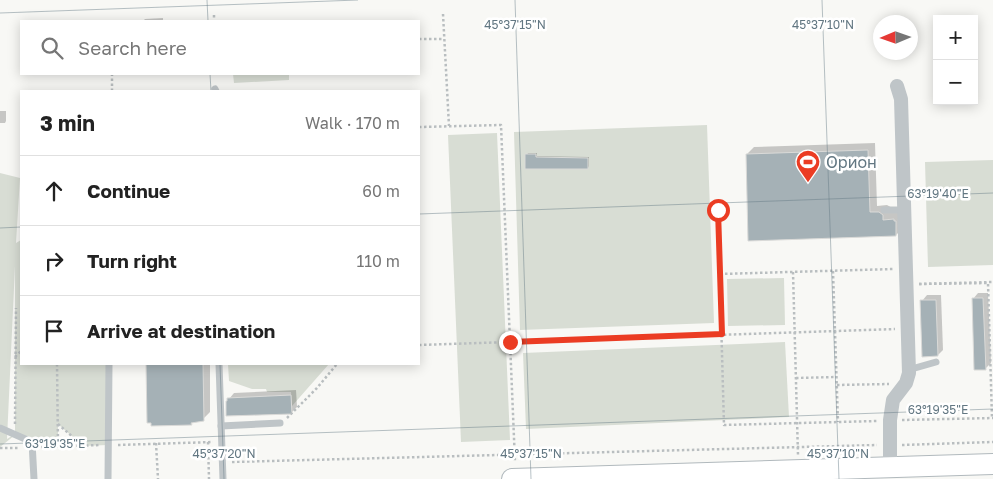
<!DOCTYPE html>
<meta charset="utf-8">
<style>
body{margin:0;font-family:"Golos Text",sans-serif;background:#f6f6f6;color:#222}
.controls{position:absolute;right:15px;top:15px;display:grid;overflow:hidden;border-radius:0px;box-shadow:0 2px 12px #0003}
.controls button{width:45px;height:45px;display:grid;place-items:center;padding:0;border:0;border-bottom:1px solid #e0e0e0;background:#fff;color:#222;font:25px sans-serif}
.compass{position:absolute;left:873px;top:15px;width:45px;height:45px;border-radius:50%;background:#fff;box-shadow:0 2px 12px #0003;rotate:268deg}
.stop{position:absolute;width:15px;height:15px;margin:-11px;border:4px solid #eb3c23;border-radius:50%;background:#fff}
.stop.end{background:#eb3c23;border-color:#fff;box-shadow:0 1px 5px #0008}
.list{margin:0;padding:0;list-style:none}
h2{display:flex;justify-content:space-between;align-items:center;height:65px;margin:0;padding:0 20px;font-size:21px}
h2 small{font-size:16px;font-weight:400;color:#767676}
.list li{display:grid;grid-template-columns:32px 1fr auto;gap:15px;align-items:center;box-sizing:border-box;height:70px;padding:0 20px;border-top:1px solid #e0e0e0}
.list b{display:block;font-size:19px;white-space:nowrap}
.list em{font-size:16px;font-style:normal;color:#767676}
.icon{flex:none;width:28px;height:28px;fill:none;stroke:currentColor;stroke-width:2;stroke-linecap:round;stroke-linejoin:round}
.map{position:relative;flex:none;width:993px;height:479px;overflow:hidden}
.search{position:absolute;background:#fff;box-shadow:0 2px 12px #0003;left:20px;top:20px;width:400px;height:55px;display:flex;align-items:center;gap:12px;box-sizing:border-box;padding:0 18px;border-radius:0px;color:#767676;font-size:19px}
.panel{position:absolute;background:#fff;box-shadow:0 2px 12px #0003;left:20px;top:90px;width:400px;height:275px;border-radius:0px}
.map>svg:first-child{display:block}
</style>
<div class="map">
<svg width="993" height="479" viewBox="0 0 993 479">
<rect width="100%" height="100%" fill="#f8f8f5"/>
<g fill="#d8ddd4" fill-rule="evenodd">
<path d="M233 74H289V80L234 83Z"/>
<path d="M707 125 714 323 520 330 514 132Z"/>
<path d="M497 133 510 440 461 442 448 135Z"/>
<path d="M993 160V265L928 267 925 162Z"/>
<path d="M0 173 20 178 16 243 21 240V364H106L108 445 83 446 58 424V446L32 442 15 435 0 447ZM15 266V434L7 439Z"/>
<path d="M784 278 785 325 728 326 727 279Z"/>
<path d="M785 342 789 417 526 429 523 353Z"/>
<path d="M228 364H329L292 406 291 392H267L266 389H252L229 381Z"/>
</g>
<g fill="#0003">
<path d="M163 18V21H143L145 19Z"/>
<path d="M0 111H6V121L5 123H0Z"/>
<path d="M875 143 877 206 887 205 901 213 903 228 896 235 747 154 754 147Z"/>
<path d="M528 153H537V156L589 157V166L588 168H527V155Z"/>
<path d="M978 293H988L991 363 985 369 973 299Z"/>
<path d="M927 295H941L943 350 938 355 922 301Z"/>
<path d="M148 364H210V412L203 419 194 422 191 424 148 422Z"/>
<path d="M296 390 297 407 291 413 229 399 234 393Z"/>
</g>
<g fill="#a5b1b6" stroke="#dadad8">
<path d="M868 150 870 212H879L883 215V220L894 219V221H896V236L748 241 746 154Z"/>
<path d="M525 154H536V157L588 158V169H525Z"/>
<path d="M972 298H983L986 370H974Z"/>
<path d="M920 300H936L938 356 922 357Z"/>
<path d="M146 364H203L204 421 191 423 192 425 151 426V423H147Z"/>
<path d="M291 395 292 414 226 416V401H227V398Z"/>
</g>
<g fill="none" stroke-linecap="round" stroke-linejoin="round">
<defs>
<path id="secondary" d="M512 479 993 464"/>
</defs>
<use href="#secondary" stroke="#b1b9bd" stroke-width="22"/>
<g stroke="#b9bec0" stroke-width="2.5" stroke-dasharray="2.5 2.5" stroke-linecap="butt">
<path d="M443 14 449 126"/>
<path d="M214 15V21"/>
<path d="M419 39H444"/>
<path d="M112 91V74"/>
<path d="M419 127 501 125 515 462"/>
<path d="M718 210 724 425 877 421"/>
<path d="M833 271 838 422"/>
<path d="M793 272 798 455"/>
<path d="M720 274 893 269"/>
<path d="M919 284 988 283 992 418"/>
<path d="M919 284 993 282"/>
<path d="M419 345 895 329"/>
<path d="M15 357 21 351"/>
<path d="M57 364 58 446"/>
<path d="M796 378 836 377"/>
<path d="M837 385 889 384"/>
<path d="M287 418 317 388 337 364"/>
<path d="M902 420 993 418"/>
<path d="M15 424 16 308"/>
<path d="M58 424 82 445"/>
<path d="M208 442 209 479"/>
<path d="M156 443 158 479"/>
<path d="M118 445 213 442"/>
<path d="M902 445 993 442"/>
<path d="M41 447 100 445"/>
<path d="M0 448H18"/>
<path d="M232 462 877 445"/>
</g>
<g stroke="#bfc5c8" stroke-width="7">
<path d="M215 89 216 91"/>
<path d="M884 210H905"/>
<path d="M219 364 223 479"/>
<path d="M908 370 936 362"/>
<path d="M221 426 280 423"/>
<path d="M0 428 32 442 34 479"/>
<path d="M108 479 109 364"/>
</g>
<path stroke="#bfc5c8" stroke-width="14" d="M890 467V420L893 400 906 383 909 373 901 99 897 86"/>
<use href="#secondary" stroke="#fff" stroke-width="20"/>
</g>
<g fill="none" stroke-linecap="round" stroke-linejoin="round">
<path stroke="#eb3c23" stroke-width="6" d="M510 342 722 334 718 210"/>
</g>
<path fill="none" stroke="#627782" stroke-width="1" stroke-opacity="0.45" d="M207 0 208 21M515 0 531 479M822 0 839 479M0 13 358 0M210 74 211 91M419 214 993 193M0 228 21 227M220 364 224 479M0 444 993 409"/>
<defs>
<symbol id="stadium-pin" viewBox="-11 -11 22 30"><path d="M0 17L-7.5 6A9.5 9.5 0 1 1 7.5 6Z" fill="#eb3c23" stroke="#fff"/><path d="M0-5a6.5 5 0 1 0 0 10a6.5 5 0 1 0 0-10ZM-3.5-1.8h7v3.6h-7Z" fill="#fff"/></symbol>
</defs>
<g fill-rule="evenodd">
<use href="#stadium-pin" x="794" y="148" width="28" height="38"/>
</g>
<g text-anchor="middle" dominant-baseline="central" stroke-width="5" stroke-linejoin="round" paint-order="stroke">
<g font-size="16" fill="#627782" stroke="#fff" text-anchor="start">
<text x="826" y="162">Орион</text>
</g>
</g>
<g font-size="12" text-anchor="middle" fill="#627782" stroke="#fff" stroke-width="5" stroke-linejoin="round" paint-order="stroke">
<text x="515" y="29">45°37'15"N</text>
<text x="823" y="29">45°37'10"N</text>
<text x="938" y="198">63°19'40"E</text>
<text x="938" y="414">63°19'35"E</text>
<text x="55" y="448">63°19'35"E</text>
<text x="224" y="458">45°37'20"N</text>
<text x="531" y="458">45°37'15"N</text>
<text x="838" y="458">45°37'10"N</text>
</g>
</svg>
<div class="controls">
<button>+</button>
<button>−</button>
</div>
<svg class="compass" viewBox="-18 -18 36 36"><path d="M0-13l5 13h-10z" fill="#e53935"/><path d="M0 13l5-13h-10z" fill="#767676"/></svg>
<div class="stop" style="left:718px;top:210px"></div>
<div class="stop end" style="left:510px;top:342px"></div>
<div class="search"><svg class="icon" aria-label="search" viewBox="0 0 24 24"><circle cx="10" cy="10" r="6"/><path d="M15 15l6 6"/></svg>Search here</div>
<section class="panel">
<h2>3 min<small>Walk · 170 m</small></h2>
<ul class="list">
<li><svg class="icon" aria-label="ahead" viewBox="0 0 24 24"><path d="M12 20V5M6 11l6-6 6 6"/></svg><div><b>Continue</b></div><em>60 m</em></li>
<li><svg class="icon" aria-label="right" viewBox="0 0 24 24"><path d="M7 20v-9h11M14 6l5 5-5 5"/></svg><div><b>Turn right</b></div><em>110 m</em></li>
<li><svg class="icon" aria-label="arrive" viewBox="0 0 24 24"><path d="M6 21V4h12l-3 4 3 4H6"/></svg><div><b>Arrive at destination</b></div></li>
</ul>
</section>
</div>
